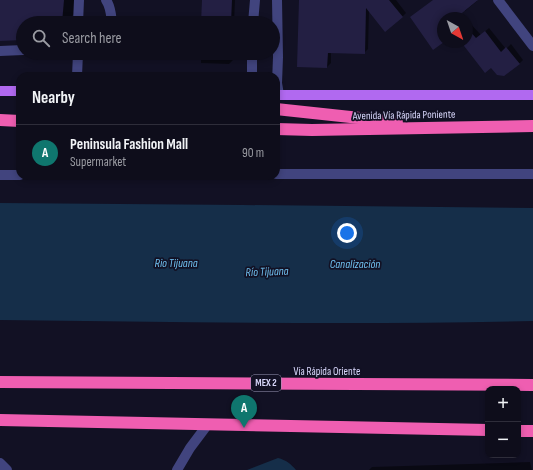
<!DOCTYPE html>
<meta charset="utf-8">
<style>
body{margin:0;font-family:"Sofia Sans Condensed",sans-serif;background:#171624;color:#f1f3f6}
.controls{position:absolute;right:12px;bottom:12px;display:grid;overflow:hidden;border-radius:8px;box-shadow:0 2px 6px #0003}
.controls button{width:36px;height:36px;display:grid;place-items:center;padding:0;border:0;border-bottom:1px solid #2e2d3a;background:#0e0d1b;color:#f1f3f6;font:20px sans-serif}
.compass{position:absolute;left:437px;top:12px;width:36px;height:36px;border-radius:50%;background:#0e0d1b;box-shadow:0 2px 6px #0003;rotate:140deg}
.you{position:absolute;left:347px;top:233px;width:14px;height:14px;margin:-10px;border:3px solid #fff;border-radius:50%;background:#1a73e8;box-shadow:0 0 0 6px #1a73e833}
.badge{display:grid;place-items:center;width:26px;height:26px;border-radius:50%;background:#0f766e;color:#fff;font-size:13px;font-weight:700}
.pin{position:absolute;translate:-50% -33px;filter:drop-shadow(0 1px 2px #0008)}
.pin::after{content:'';position:absolute;top:21px;width:14px;height:12px;background:inherit;clip-path:polygon(0 0,100% 0,50% 100%)}
.list{margin:0;padding:0;list-style:none}
h2{display:flex;justify-content:space-between;align-items:center;height:52px;margin:0;padding:0 16px;font-size:17px}
h2 small{font-size:13px;font-weight:400;color:#9b9ca3}
.list li{display:grid;grid-template-columns:26px 1fr auto;gap:12px;align-items:center;box-sizing:border-box;height:56px;padding:0 16px;border-top:1px solid #2e2d3a}
.list b{display:block;font-size:15px;white-space:nowrap}
.list p{margin:0;font-size:13px;white-space:nowrap;color:#9b9ca3}
.list em{font-size:13px;font-style:normal;color:#9b9ca3}
.icon{flex:none;width:22px;height:22px;fill:none;stroke:currentColor;stroke-width:2;stroke-linecap:round;stroke-linejoin:round}
.map{position:relative;flex:none;width:533px;height:470px;overflow:hidden}
.search{position:absolute;background:#0e0d1b;box-shadow:0 2px 6px #0003;left:16px;top:16px;width:264px;height:44px;display:flex;align-items:center;gap:10px;box-sizing:border-box;padding:0 14px;border-radius:22px;color:#9b9ca3;font-size:15px}
.panel{position:absolute;background:#0e0d1b;box-shadow:0 2px 6px #0003;left:16px;top:72px;width:264px;height:108px;border-radius:12px}
.map>svg:first-child{display:block}
</style>
<div class="map">
<svg width="533" height="470" viewBox="0 0 533 470">
<rect width="100%" height="100%" fill="#121124"/>
<g fill="#152e49">
<path d="M0 203 242 205 533 208V321C355 325 178 322 0 320Z"/>
<path d="M278 458C286 460 291 464 296 470H243H247Z"/>
</g>
<g fill="#0007">
<path d="M0 0H76L75 13 65 23H23V38L0 40Z"/>
<path d="M203 0H235L234 23H202Z"/>
<path d="M300 0H396L406 13 402 17 369 10 368 49 364 53 331 52V63L327 67Z"/>
<path d="M433 0H476L477 1 465 11 464 10 460 12 465 18H443V42Z"/>
<path d="M467 20 481 35 489 28 506 49 511 44 523 60 519 64 492 67 462 42H467Z"/>
<path d="M201 53H234L233 60 229 64 201 63Z"/>
<path d="M530 462 532 470H369L372 467Z"/>
</g>
<g fill="#231f43">
<path d="M0 0H64L62 23H23V40L0 41Z"/>
<path d="M202 0H232L231 23H201Z"/>
<path d="M299 0H389L403 17 385 32 366 8 365 54 328 53 327 68 297 67Z"/>
<path d="M433 0H478L457 17 458 18H443V42H444L433 50 410 17Z"/>
<path d="M467 28 476 38 485 31 501 52 506 47 520 64 504 76 497 75 491 68 485 73 461 42H467Z"/>
</g>
<g fill="none" stroke-linecap="round" stroke-linejoin="round">
<g stroke="#41447e" stroke-width="10">
<path d="M106 0C111 7 111 15 112 23"/>
<path d="M277 0 278 57 277 83 279 95"/>
<path d="M498 0 533 46"/>
<path d="M78 23 79 0"/>
<path d="M253 23 255 0"/>
<path d="M0 51 23 50"/>
<path d="M77 76 78 53"/>
<path d="M252 76V53"/>
<path d="M276 174H533"/>
<path d="M0 175H20"/>
<path d="M0 463 7 470"/>
<path d="M177 470 190 448 208 424"/>
</g>
<g stroke="#b169f0" stroke-width="10">
<path d="M0 91H20"/>
<path d="M276 95H533"/>
</g>
<g stroke="#ef5eb1" stroke-width="12">
<path d="M276 109 397 122"/>
<path d="M0 120 20 121"/>
<path d="M276 129 312 130 533 126"/>
<path d="M0 382 533 385"/>
<path d="M0 420 488 430"/>
<path d="M518 431H533"/>
</g>
</g>
<g text-anchor="middle" dominant-baseline="central" stroke-width="3.5" stroke-linejoin="round" paint-order="stroke">
<rect fill="#121124" stroke="#9d9cba" stroke-width="1" x="251" y="375" width="30" height="16" rx="3"/>
<g font-size="10" font-weight="bold" fill="#d8d7fb">
<text x="266" y="383">MEX 2</text>
</g>
<g font-size="11" fill="#d8d7fb" stroke="#121124">
<text transform="translate(404 115) rotate(-1)">Avenida Vía Rápida Poniente</text>
<text x="327" y="371">Vía Rápida Oriente</text>
</g>
<g font-size="12" font-style="italic" fill="#70c1f1" stroke="#121124">
<text x="176" y="263">Rio Tijuana</text>
<text x="355" y="264">Canalización</text>
<text transform="translate(267 272) rotate(-2)">Río Tijuana</text>
</g>
</g>
</svg>
<div class="controls">
<button>+</button>
<button>−</button>
</div>
<svg class="compass" viewBox="-18 -18 36 36"><path d="M0-13l5 13h-10z" fill="#e53935"/><path d="M0 13l5-13h-10z" fill="#9b9ca3"/></svg>
<div class="you"></div>
<div class="pin badge" style="left:244px;top:428px">A</div>
<div class="search"><svg class="icon" aria-label="search" viewBox="0 0 24 24"><circle cx="10" cy="10" r="6"/><path d="M15 15l6 6"/></svg>Search here</div>
<section class="panel">
<h2>Nearby<small></small></h2>
<ul class="list">
<li><span class="badge">A</span><div><b>Peninsula Fashion Mall</b><p>Supermarket</p></div><em>90 m</em></li>
</ul>
</section>
</div>
